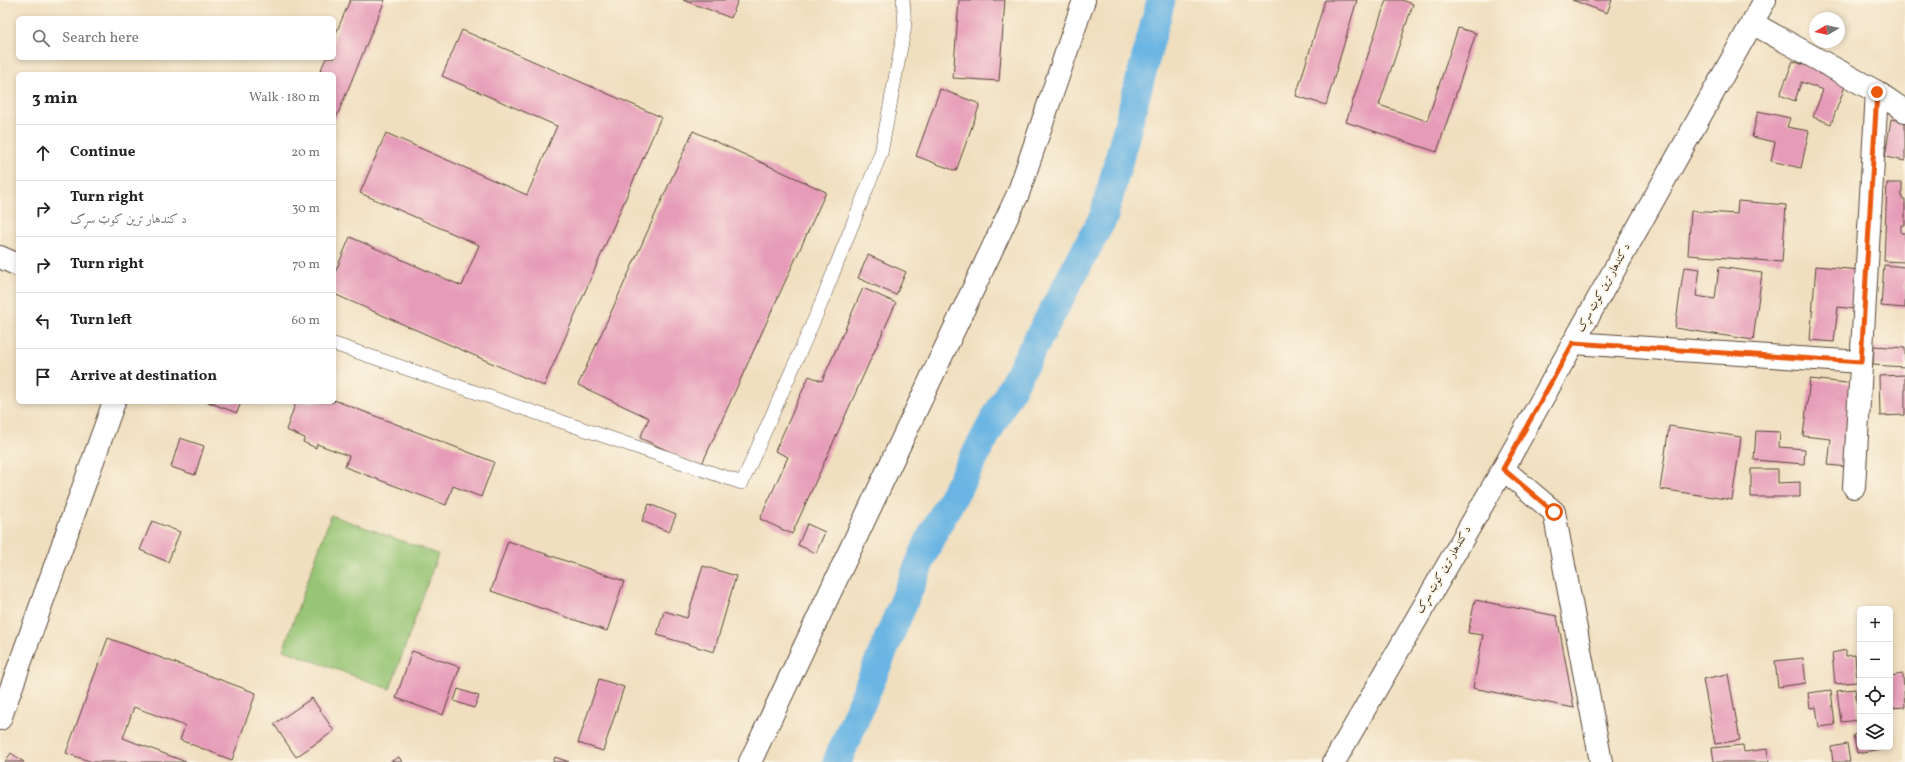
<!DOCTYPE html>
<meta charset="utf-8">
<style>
body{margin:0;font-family:Vollkorn,Amiri,serif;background:#f6f6f6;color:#222}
.controls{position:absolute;right:12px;bottom:12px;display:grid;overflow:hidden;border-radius:6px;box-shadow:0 2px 6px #0003}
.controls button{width:36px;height:36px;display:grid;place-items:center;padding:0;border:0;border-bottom:1px solid #e0e0e0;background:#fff;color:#222;font:20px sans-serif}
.compass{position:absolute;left:1809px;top:12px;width:36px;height:36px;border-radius:50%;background:#fff;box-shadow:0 2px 6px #0003;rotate:261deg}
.stop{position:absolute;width:12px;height:12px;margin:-9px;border:3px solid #ea580c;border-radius:50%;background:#fff}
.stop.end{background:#ea580c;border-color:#fff;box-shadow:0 1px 4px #0008}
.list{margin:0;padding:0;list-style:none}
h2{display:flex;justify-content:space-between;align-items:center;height:52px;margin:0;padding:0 16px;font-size:17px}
h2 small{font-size:13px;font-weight:400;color:#767676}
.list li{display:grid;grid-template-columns:26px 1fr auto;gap:12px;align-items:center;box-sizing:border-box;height:56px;padding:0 16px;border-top:1px solid #e0e0e0}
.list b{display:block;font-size:15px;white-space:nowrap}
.list p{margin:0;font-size:13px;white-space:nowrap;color:#767676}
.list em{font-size:13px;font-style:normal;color:#767676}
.icon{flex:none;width:22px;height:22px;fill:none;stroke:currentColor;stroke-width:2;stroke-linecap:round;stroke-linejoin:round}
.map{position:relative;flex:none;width:1905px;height:762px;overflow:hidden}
.search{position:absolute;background:#fff;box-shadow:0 2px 6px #0003;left:16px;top:16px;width:320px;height:44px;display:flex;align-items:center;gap:10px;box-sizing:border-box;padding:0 14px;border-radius:6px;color:#767676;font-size:15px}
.panel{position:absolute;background:#fff;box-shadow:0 2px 6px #0003;left:16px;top:72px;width:320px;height:332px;border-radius:6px}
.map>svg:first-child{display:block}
</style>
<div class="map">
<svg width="1905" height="762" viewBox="0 0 1905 762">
<rect width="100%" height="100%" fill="#fcf5e5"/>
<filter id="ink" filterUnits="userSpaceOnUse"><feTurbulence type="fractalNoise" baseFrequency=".025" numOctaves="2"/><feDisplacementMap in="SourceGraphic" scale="8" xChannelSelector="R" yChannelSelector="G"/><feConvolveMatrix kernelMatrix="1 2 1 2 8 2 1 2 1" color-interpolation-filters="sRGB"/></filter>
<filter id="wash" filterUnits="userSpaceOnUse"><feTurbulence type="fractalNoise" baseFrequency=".012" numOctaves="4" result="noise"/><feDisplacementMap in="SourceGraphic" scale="16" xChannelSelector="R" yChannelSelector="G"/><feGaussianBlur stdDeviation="0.9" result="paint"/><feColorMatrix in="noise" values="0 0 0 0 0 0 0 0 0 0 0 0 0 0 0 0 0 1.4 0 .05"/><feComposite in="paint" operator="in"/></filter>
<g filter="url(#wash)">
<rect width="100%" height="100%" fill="#f0dfbf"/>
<path fill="#97c574" stroke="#697849" d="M331 515 438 554 390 689 283 650Z"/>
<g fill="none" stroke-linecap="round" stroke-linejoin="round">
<path stroke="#6ab5e3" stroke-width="29" d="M837 762 929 541 1104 216 1161 0"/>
</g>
<g id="blocks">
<g fill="#e69bb8">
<path d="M350 0H385L334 123V74H319L326 58H334V38Z"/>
<path d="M683 0H738L731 18Z"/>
<path d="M959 0H1005L999 81 953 78Z"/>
<path d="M1325 0H1357L1326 105 1296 96Z"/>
<path d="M1386 0H1402L1413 4 1379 105 1427 121 1458 28 1476 33 1437 152 1346 122Z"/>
<path d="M1572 0H1612L1607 13Z"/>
<path d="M462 30 661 117 544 386 334 294V275L350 237 462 286 479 245 360 193 386 133 527 195 557 126 442 76Z"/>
<path d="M1793 61 1847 81 1831 124 1813 117 1823 90 1801 82 1795 101 1780 95Z"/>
<path d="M940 89 980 104 956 171 916 156Z"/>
<path d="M1758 111 1790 118 1787 127 1809 131 1801 168 1771 161 1775 142 1752 137Z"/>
<path d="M1891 119 1905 122V161L1885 157Z"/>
<path d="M693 131 826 192 701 466 640 438 649 418 578 385Z"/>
<path d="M1887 183H1902V199H1905V225H1901V233H1905V262L1884 261Z"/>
<path d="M1738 201 1786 205 1782 262 1688 255 1691 211 1737 214Z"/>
<path d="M868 255 906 272 896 295 858 278Z"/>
<path d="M1884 265 1905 267V308L1881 306Z"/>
<path d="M1816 266 1860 270 1856 309 1838 307 1834 342 1810 340Z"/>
<path d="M1684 267 1700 269 1696 296 1715 299 1719 267 1762 273 1753 340 1675 328Z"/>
<path d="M863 288 896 303 792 534 760 519 788 457 775 451 809 376 822 381Z"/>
<path d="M1874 346 1905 348V367L1873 365Z"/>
<path d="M1905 375V415L1880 416 1879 376Z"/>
<path d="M1810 379 1856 384 1847 467 1828 465 1831 439 1803 436Z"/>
<path d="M334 400 494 462 481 497 453 486 446 505 345 467 349 456 317 444 316 448 303 442 305 438 286 430 296 402H334Z"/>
<path d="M208 402H241L237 413Z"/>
<path d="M1669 426 1741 437 1732 500 1660 489Z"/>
<path d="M1756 431 1780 432 1779 447 1805 449 1804 464 1754 460Z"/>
<path d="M180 438 204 446 195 475 171 467Z"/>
<path d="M1751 469H1778V483L1800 482V497H1751Z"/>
<path d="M649 504 676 515 669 532 642 521Z"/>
<path d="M152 521 180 532 168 562 140 550Z"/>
<path d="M807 524 825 532 816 553 798 545Z"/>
<path d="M508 541 624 581 607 631 491 591Z"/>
<path d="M703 566 736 576 714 652 657 635 664 611 687 618Z"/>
<path d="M1475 600 1557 616 1574 708 1473 688 1483 635 1468 633Z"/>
<path d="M108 638 256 693 232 760 180 740 185 726 134 707 123 738 186 762H92L66 753Z"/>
<path d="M1846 650V656L1855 655 1857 682 1835 684 1832 653Z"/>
<path d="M412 651 460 667 443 715 396 698Z"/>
<path d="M1803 658 1806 683 1778 687 1775 661Z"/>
<path d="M1728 674 1740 740 1715 744 1703 679Z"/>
<path d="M1903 674 1905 707 1891 708 1890 676Z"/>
<path d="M599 679 624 687 603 751 578 743Z"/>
<path d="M458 689 479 696 474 708 454 701Z"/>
<path d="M1855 689 1859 720 1841 722 1837 691Z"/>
<path d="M1831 690 1835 725 1819 727 1816 707 1810 708 1808 693Z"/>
<path d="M312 698 334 731 296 757 274 724Z"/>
<path d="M1860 733V747L1886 748 1857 753 1853 735Z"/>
<path d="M1847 744 1850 762H1833L1831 747Z"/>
<path d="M1743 745 1744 752 1767 749 1769 762H1714L1712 748Z"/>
<path d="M11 753 24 762H5Z"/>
<path d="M399 757 402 762H390Z"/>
<path d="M555 757 569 762H553Z"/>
</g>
</g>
</g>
<g filter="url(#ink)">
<use href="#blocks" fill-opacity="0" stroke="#564536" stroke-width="1"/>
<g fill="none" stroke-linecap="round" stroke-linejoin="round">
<defs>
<path id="service" d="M334 344 742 483 818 311 881 153 905 26 903 0"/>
<g id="minor">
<path d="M1752 23 1877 92 1905 111"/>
<path d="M0 257 18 265"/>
<path d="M1573 343 1861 362"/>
<path d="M1503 469 1554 512 1601 762"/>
<path d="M1854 487 1877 92"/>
<path d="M0 719 114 402"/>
<path d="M750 762 1018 194 1084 0"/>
</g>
<path id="primary" d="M1334 762 1503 469 1765 0"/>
</defs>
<use href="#service" stroke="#564536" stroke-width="14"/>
<use href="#minor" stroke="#564536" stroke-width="24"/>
<use href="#primary" stroke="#564536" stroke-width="24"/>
<use href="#service" stroke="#fff" stroke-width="13"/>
<use href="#minor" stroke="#fff" stroke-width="22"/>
<use href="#primary" stroke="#fff" stroke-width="22"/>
</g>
</g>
<g fill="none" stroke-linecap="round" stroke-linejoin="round" filter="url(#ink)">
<path stroke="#ea580c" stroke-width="5" d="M1554 512 1503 469 1573 343 1861 362 1877 92"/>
</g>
<g text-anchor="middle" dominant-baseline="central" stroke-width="3.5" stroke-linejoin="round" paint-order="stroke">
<g font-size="11" fill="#3b2a1e" stroke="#fcf5e5">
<text transform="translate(1604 288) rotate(-61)">د کندهار ترين کوټ سړک</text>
<text transform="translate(1444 570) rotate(-60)">د کندهار ترين کوټ سړک</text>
</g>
</g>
</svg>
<div class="controls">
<button>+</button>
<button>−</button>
<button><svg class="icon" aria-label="locate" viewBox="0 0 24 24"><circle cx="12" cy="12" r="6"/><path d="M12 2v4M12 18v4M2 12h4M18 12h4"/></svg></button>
<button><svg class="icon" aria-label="layers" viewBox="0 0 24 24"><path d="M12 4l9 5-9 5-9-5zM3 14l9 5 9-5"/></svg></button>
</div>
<svg class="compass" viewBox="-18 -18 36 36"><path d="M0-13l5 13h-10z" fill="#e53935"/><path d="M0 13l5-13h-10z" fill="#767676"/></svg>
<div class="stop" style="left:1554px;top:512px"></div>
<div class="stop end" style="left:1877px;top:92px"></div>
<div class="search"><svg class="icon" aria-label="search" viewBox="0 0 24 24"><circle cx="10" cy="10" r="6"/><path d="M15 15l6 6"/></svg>Search here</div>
<section class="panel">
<h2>3 min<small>Walk · 180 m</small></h2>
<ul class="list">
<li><svg class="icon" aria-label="ahead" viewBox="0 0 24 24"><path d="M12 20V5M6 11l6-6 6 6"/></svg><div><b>Continue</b></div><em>20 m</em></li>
<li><svg class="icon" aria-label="right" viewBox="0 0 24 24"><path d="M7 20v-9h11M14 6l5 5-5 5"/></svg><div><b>Turn right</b><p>د کندهار ترين کوټ سړک</p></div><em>30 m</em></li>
<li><svg class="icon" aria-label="right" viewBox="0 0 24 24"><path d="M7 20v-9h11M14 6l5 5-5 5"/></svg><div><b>Turn right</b></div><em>70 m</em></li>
<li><svg class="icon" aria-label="left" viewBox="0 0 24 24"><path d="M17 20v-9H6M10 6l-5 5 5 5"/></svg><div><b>Turn left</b></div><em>60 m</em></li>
<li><svg class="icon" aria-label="arrive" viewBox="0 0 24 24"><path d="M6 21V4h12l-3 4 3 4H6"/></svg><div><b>Arrive at destination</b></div></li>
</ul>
</section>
</div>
